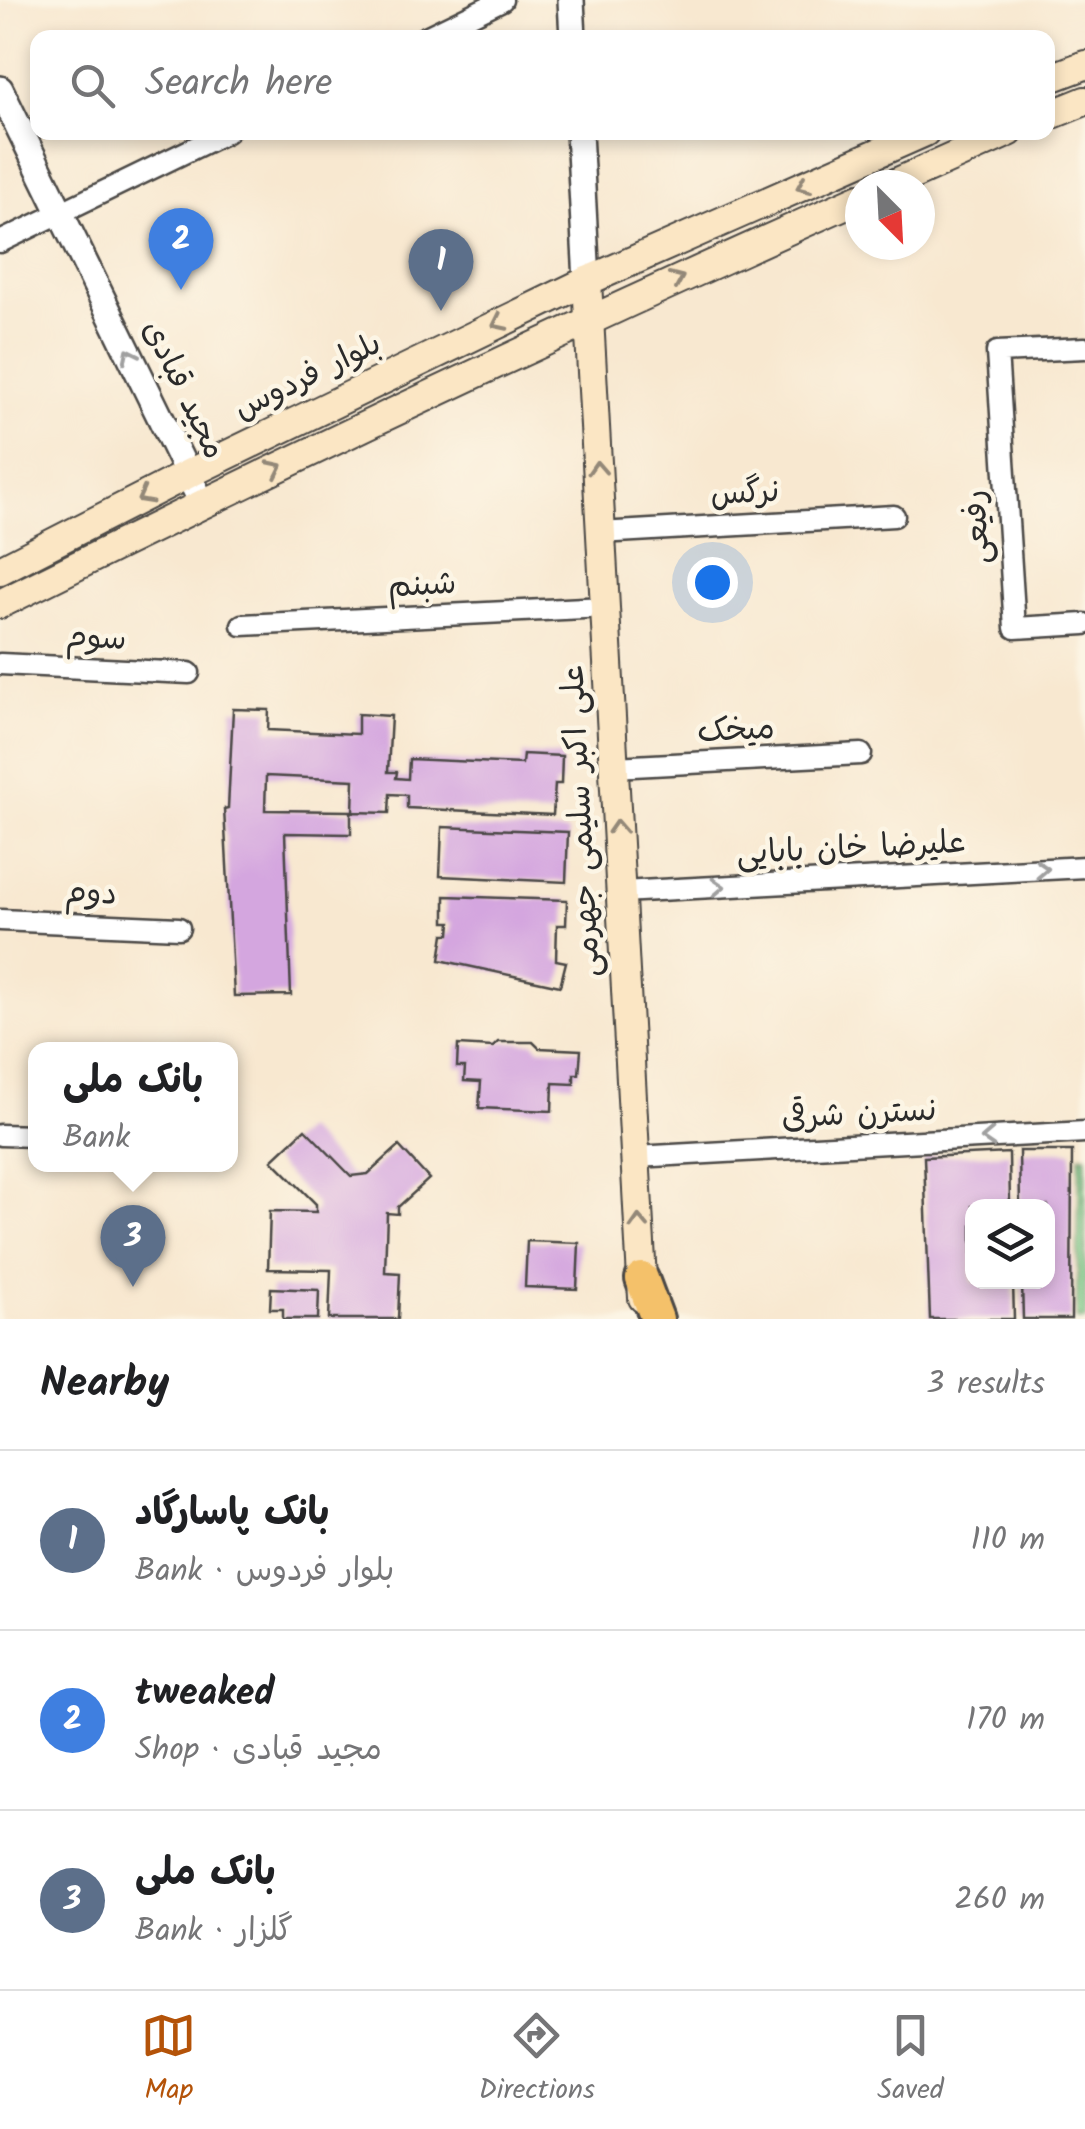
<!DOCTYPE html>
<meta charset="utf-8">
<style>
body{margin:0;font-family:Kalam,"Playpen Sans Arabic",sans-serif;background:#f2f2f2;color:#202124}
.controls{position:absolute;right:30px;bottom:30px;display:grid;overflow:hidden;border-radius:20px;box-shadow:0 5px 15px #0003}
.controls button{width:90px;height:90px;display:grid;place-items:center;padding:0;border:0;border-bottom:2px solid #e0e0e0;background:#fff;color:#202124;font:50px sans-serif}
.compass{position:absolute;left:845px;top:170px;width:90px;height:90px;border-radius:50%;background:#fff;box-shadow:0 5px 15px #0003;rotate:156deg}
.you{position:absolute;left:712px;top:582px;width:35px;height:35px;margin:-25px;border:8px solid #fff;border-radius:50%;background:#1a73e8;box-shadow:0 0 0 15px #1a73e833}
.badge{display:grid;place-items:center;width:65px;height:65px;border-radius:50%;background:#b45309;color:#fff;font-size:32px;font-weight:700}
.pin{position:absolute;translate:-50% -82px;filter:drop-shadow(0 2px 5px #0008)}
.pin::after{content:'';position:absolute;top:52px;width:35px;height:30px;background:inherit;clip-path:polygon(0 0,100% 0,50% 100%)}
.popup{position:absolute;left:28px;top:1042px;width:210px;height:130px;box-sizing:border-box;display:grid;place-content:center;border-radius:20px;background:#fff;filter:drop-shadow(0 2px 8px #0005);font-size:32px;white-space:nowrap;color:#757577}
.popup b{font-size:38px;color:#202124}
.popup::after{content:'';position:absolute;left:50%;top:100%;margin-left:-20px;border:20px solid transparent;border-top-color:#fff}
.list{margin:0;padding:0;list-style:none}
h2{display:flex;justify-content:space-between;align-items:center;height:130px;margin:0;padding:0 40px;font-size:42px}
h2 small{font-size:32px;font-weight:400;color:#757577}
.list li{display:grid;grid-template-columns:65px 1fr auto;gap:30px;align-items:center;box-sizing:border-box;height:180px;padding:0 40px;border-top:2px solid #e0e0e0}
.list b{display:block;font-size:38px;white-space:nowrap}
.list p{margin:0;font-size:32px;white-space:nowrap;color:#757577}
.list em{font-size:32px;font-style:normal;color:#757577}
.icon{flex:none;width:55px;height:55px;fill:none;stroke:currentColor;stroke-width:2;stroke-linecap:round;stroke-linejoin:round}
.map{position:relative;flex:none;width:1085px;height:1319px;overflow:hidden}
.search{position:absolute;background:#fff;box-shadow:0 5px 15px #0003;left:30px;right:30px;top:30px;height:110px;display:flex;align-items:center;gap:25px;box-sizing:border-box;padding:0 35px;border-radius:20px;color:#757577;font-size:38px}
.sheet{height:670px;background:#fff}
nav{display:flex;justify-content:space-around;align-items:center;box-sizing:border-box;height:140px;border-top:2px solid #e0e0e0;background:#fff;font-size:28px;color:#757577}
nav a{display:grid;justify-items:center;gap:5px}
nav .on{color:#b45309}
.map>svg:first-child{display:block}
</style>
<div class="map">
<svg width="1085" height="1319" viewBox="0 0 1085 1319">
<rect width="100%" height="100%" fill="#fcf5e5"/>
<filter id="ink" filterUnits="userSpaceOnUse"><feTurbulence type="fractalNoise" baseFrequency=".01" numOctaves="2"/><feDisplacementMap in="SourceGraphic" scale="20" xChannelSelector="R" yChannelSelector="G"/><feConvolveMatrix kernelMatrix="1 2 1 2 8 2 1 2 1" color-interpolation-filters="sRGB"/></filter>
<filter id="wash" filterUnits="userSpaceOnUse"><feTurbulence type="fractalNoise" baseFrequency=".0048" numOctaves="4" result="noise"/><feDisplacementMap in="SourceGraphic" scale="40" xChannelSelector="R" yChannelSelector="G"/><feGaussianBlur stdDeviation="2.25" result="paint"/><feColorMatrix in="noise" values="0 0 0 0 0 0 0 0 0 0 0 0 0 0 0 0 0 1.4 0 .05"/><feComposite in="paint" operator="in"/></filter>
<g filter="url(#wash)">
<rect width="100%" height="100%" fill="#f8e8d0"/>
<path fill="#8dd997" stroke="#5c8261" stroke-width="2.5" d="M1080 1156H1085V1319H1077Z"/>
<g id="blocks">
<g fill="#d4a6df">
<path d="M233 709 269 710 268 730 358 734V714L391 716 388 772H397L396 778 408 779 409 759 522 764 523 754 562 756 561 784H555L553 815 407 808V795L390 794 389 813 353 812 354 780 266 776 265 810 351 811V834L285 833 291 995 234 996 224 809 228 808Z"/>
<path d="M442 827 568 832 566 882 440 876Z"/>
<path d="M445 896 567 900 566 925H557L556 960 566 962 560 986 440 960 444 934H450L451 922H445Z"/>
<path d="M498 1042H533L539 1048 581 1050 579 1074H574V1084L553 1083 552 1111 479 1108 481 1082 464 1081 465 1067H457L458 1045 493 1047Z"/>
<path d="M305 1129 351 1176 368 1174 399 1146 429 1179 398 1207V1214L387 1213 385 1272 400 1273 398 1319H329L331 1270 268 1269 270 1211 316 1212V1204L272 1160Z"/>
<path d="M1019 1151H1072L1071 1319H1023L1022 1282H1048V1206H1020Z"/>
<path d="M1009 1153 1010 1206H972V1282H1013L1014 1319H930L924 1157Z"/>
<path d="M527 1241 579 1243 577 1289 525 1287Z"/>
<path d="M271 1288 319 1290 318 1319H283V1309H270Z"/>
</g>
</g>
</g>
<g filter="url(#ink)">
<use href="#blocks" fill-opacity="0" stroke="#4a4744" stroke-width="2.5"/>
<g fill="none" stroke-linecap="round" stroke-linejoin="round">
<defs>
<g id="minor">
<path d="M424 38 502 0"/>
<path d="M0 242 227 132"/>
<path d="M1085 348 997 352 1015 628 1085 624"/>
<path d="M600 533 894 516"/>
<path d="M242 625 605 607"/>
<path d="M0 664 189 673"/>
<path d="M614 767 861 754"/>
<path d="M621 892 1085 867"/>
<path d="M0 920 179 928"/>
<path d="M0 1135 36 1136"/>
<path d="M636 1157 1085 1132"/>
</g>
<g id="tertiary">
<path d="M571 0 573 38"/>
<path d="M0 89 202 503"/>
<path d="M579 132 587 281"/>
</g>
<g id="secondary">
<path d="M1048 79 1085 65"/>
<path d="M1048 116 1085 101"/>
<path d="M891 185 1009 132"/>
<path d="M587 281 643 1298"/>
<path d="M0 570 188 474 587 281 925 132"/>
<path d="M0 604C284 462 570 327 860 198"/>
</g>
<path id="primary" d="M642 1279 657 1319"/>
</defs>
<use href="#minor" stroke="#4a4744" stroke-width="25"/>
<use href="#tertiary" stroke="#4a4744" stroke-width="30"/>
<use href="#secondary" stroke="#4a4744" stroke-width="32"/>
<use href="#primary" stroke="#4a4744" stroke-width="38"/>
<use href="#minor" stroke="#fff" stroke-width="20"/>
<use href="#tertiary" stroke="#fff" stroke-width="25"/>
<use href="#secondary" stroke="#fbe6c4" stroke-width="28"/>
<use href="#primary" stroke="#f4c16b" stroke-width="32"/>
</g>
<defs><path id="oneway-chevron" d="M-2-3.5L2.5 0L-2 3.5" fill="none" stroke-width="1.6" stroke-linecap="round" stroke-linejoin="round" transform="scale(2.5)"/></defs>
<g stroke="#938878">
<use href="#oneway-chevron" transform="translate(803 186) rotate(156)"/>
<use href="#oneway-chevron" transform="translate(677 279) rotate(-24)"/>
<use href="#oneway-chevron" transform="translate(499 323) rotate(154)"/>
<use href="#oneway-chevron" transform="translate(276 468) rotate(-26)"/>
<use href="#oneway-chevron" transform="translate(597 468) rotate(-93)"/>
<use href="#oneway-chevron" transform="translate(144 497) rotate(152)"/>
<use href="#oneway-chevron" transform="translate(617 827) rotate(-93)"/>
<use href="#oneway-chevron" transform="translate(639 1222) rotate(-93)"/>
</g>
<g stroke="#a0a0a0">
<use href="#oneway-chevron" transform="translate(130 355) rotate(-116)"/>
<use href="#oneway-chevron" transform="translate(1042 869) rotate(-3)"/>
<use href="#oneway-chevron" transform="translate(718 887) rotate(-3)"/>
<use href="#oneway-chevron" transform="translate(988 1138) rotate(177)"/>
</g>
</g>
<g text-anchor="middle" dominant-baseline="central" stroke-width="9" stroke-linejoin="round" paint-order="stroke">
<g font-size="32" fill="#2b2b2b" stroke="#fcf5e5">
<text transform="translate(308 377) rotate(-26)">بلوار فردوس</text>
<text transform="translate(183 390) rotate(64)">مجید قبادی</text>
<text transform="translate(745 494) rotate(-3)">نرگس</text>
<text transform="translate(978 527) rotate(-94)">رفیعی</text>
<text transform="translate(422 586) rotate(-3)">شبنم</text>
<text transform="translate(96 639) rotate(3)">سوم</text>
<text transform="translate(736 731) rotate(-3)">میخک</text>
<text transform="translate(582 821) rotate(-93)">علی اکبر سلیمی جهرمی</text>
<text transform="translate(851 849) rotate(-3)">علیرضا خان بابایی</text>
<text transform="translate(91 894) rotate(3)">دوم</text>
<text transform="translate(859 1115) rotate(-3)">نسترن شرقی</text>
</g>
</g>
</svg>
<div class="controls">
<button><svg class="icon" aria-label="layers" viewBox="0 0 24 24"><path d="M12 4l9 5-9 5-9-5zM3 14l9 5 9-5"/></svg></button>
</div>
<svg class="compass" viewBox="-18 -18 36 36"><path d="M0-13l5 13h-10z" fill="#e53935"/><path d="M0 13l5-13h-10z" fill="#757577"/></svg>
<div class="you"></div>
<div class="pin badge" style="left:441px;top:311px;background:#5c6f8a">1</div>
<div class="pin badge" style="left:181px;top:290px;background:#3f7fe0">2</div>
<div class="pin badge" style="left:133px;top:1287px;background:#5c6f8a">3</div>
<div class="popup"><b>بانک ملی</b>Bank</div>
<div class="search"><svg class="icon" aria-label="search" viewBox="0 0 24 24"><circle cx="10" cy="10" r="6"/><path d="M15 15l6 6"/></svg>Search here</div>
</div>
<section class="sheet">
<h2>Nearby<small>3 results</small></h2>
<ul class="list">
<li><span class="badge" style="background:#5c6f8a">1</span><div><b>بانک پاسارگاد</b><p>Bank · بلوار فردوس</p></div><em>110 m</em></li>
<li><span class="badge" style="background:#3f7fe0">2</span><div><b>tweaked</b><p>Shop · مجید قبادی</p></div><em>170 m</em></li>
<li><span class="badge" style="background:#5c6f8a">3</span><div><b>بانک ملی</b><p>Bank · گلزار</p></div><em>260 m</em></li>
</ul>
</section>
<nav>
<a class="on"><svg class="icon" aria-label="map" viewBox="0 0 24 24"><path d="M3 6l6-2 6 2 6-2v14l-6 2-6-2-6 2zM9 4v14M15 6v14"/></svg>Map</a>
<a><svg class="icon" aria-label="directions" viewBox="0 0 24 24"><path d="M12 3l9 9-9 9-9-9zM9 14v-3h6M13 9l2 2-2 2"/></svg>Directions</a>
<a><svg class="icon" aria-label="saved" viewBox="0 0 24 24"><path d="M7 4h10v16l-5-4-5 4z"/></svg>Saved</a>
</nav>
